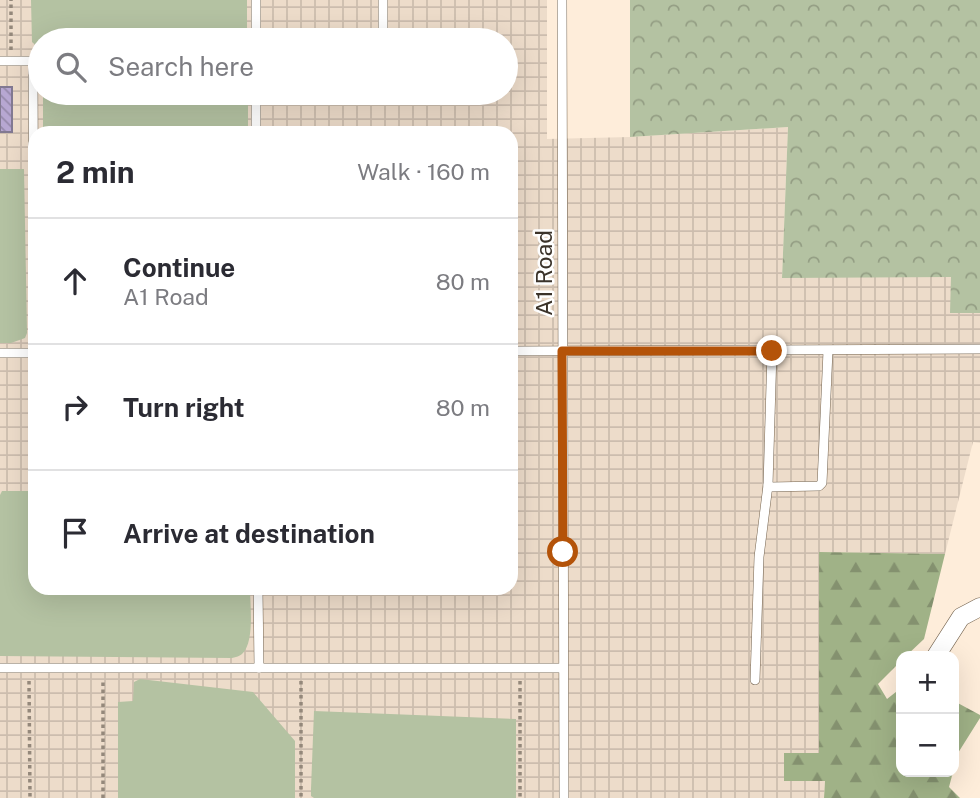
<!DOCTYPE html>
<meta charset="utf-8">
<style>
body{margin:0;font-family:"Public Sans",sans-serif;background:#f2f2f3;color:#2b2b33}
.controls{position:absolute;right:21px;bottom:21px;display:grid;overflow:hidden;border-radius:14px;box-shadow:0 7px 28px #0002}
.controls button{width:63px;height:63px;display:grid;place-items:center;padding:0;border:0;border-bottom:2px solid #e1e1e2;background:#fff;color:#2b2b33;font:35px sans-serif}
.stop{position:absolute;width:21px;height:21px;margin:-16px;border:5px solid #b45309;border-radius:50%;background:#fff}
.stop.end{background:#b45309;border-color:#fff;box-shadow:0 2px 7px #0008}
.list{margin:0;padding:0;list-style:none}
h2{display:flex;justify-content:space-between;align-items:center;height:91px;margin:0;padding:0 28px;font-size:30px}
h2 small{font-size:23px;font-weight:400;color:#7c7c81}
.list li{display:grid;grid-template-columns:46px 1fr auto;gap:21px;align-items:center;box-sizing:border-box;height:126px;padding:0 28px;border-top:2px solid #e1e1e2}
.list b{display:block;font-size:26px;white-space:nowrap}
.list p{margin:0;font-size:23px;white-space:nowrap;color:#7c7c81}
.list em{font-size:23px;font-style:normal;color:#7c7c81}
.icon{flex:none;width:38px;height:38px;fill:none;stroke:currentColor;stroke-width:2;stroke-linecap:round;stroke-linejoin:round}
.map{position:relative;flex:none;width:980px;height:798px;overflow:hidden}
.search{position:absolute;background:#fff;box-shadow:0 7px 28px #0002;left:28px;top:28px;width:490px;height:77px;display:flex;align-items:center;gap:18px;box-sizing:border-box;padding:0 24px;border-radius:38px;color:#7c7c81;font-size:26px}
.panel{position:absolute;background:#fff;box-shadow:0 7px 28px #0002;left:28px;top:126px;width:490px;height:469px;border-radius:21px}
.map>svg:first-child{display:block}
</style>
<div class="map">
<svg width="980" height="798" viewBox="0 0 980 798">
<defs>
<pattern id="industrial-grid" width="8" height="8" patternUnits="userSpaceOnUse" patternTransform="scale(1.75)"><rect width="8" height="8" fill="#eddcca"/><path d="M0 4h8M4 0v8" fill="none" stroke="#ccbdae"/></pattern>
<pattern id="forest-firs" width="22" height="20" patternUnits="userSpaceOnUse" patternTransform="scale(1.75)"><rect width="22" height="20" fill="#a0b287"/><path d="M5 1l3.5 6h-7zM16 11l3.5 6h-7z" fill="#84916f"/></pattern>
<pattern id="park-crowns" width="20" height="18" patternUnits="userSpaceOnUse" patternTransform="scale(1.75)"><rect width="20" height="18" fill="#b4c2a2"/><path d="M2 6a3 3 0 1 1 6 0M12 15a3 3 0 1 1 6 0" fill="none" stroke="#949e84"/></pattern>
<pattern id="building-back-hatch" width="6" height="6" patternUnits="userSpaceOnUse" patternTransform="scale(1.75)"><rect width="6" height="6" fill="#b7a7d2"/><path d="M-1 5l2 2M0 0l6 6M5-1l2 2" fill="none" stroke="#9689ab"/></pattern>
</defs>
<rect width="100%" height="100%" fill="#feedda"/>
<path fill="url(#industrial-grid)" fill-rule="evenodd" d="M0 0H547V139L630 137 788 127 782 277H951V313H980V443L973 442 945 554 819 552V754L784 753V780H825L824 798H0ZM40 40H506V93H40ZM35 133H511V588H35Z"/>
<g fill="#b4c2a2">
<path d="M31 0H247V40H40V49L32 42Z"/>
<rect x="43" y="93" width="205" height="40"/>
<path d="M0 169H24L27 333 25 338 11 343H0Z"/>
<path d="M2 491H35V588H250C250 604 255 642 242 654 240 656 236 657 232 658L0 656V495Z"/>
<path d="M140 679 253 692 295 741V798H118V702L133 701 134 682Z"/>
<path d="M314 711 516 719V798H314L311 796V789Z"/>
</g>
<g fill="url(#forest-firs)">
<path d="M819 552 945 554 924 639 906 656H901V661L878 684 887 699 901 688V772H953L949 787 960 798H824L825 781H784V753H819Z"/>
<path d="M954 701 980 715V718L958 753 954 770Z"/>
</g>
<path fill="url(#park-crowns)" d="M630 0H980V313H950L951 277 782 278 788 127 630 137Z"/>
<rect fill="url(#building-back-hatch)" stroke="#827992" stroke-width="2" x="0" y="87" width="12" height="45"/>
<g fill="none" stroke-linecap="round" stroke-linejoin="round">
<defs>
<g id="service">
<path d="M562 0 564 798"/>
<path d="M256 40V0"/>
<path d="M383 40V0"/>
<path d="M0 61H40"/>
<path d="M33 61 34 353"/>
<path d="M256 133V93"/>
<path d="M511 351 980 349"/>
<path d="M772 351 768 485 770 487 819 486 822 483 828 351"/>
<path d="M0 353H35"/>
<path d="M258 588 259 668"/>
<path d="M0 668H563"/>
<path d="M755 680 759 557 768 485"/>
</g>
<path id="minor" d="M936 656 961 617 980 607"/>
</defs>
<use href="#service" stroke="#75644f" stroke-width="10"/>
<use href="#minor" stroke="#75644f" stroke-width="19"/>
<g stroke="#94887b" stroke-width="3.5" stroke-dasharray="3.5 3.5" stroke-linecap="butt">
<path d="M11 50V0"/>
<path d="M29 681 30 798"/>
<path d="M301 681V798"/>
<path d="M520 681V798"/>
<path d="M103 798V681"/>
</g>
<use href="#service" stroke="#fff" stroke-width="9"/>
<use href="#minor" stroke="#fff" stroke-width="18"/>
</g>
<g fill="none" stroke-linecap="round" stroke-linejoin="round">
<path stroke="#b45309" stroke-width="9" d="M563 552 562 351H772"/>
</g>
<g text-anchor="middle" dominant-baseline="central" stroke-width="5" stroke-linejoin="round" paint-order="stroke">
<g font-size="23" fill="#3b332a" stroke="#fff">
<text transform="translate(543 273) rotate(-90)">A1 Road</text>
</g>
</g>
</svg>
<div class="controls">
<button>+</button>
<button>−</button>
</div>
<div class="stop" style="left:563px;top:552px"></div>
<div class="stop end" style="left:772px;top:351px"></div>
<div class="search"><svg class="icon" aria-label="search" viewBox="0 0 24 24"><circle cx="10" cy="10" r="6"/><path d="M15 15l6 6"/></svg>Search here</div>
<section class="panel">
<h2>2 min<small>Walk · 160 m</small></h2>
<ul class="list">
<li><svg class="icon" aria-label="ahead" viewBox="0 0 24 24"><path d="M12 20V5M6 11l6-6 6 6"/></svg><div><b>Continue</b><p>A1 Road</p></div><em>80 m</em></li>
<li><svg class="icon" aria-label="right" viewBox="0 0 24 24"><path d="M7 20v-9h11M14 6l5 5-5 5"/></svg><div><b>Turn right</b></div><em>80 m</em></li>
<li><svg class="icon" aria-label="arrive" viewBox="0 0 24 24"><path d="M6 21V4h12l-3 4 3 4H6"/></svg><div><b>Arrive at destination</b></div></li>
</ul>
</section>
</div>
